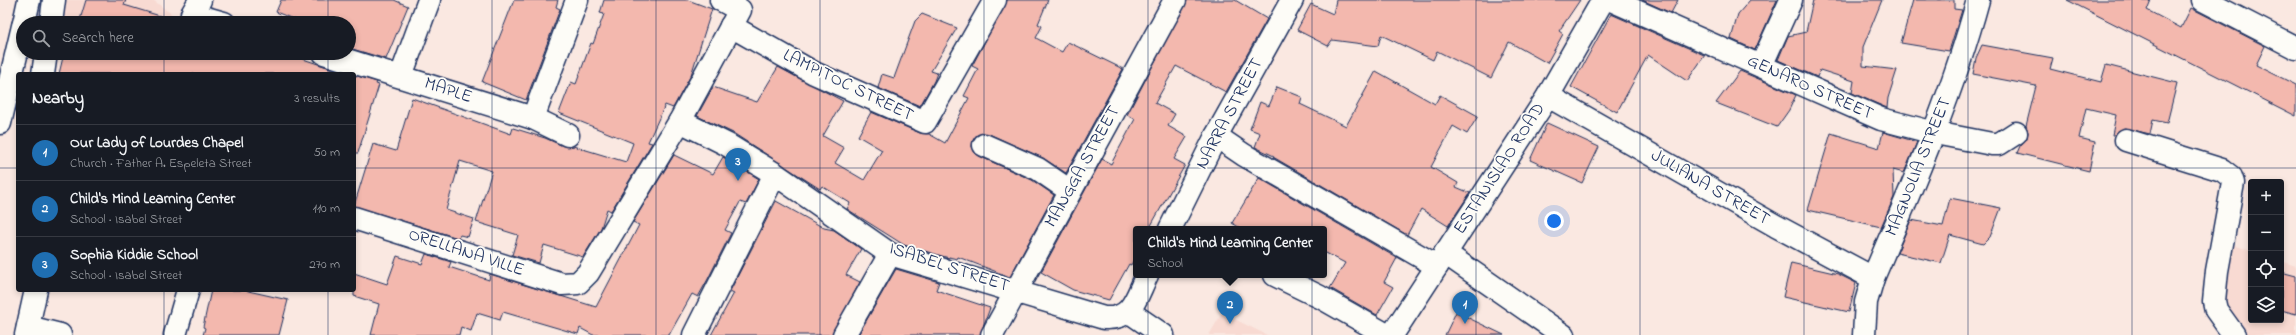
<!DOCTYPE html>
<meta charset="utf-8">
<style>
body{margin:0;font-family:"Indie Flower",sans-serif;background:#242831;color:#f1f3f6}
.controls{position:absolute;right:12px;bottom:12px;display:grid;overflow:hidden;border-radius:4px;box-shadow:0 2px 6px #0003}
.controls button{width:36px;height:36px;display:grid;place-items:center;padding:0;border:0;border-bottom:1px solid #363941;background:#171b24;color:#f1f3f6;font:20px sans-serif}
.you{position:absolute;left:1554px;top:221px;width:14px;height:14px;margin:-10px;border:3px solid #fff;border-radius:50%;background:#1a73e8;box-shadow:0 0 0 6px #1a73e833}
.badge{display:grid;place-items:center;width:26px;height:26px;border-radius:50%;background:#1f6fb2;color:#fff;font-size:13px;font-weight:700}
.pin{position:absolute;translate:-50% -33px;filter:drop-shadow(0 1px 2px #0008)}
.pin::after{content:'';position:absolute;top:21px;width:14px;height:12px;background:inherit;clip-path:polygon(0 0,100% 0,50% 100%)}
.popup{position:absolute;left:1133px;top:226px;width:194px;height:52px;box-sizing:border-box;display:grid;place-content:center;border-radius:4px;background:#171b24;filter:drop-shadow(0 1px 3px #0005);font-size:13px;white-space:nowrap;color:#9ea1a6}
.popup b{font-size:15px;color:#f1f3f6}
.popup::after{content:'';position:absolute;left:50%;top:100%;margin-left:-8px;border:8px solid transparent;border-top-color:#171b24}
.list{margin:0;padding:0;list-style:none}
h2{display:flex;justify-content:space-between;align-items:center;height:52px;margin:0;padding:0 16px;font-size:17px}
h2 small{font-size:13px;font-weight:400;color:#9ea1a6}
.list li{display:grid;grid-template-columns:26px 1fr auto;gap:12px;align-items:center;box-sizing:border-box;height:56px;padding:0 16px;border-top:1px solid #363941}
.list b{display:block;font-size:15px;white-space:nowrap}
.list p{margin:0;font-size:13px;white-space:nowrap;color:#9ea1a6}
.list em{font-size:13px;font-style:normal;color:#9ea1a6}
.icon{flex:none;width:22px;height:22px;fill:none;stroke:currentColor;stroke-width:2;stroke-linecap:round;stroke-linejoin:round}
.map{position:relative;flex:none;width:2296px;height:335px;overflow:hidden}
.search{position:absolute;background:#171b24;box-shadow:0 2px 6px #0003;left:16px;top:16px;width:340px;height:44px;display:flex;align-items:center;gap:10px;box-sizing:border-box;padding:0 14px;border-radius:22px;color:#9ea1a6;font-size:15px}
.panel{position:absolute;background:#171b24;box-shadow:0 2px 6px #0003;left:16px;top:72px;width:340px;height:220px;border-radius:4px}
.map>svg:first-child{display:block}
</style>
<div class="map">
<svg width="2296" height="335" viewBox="0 0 2296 335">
<rect width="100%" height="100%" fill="#fae8e1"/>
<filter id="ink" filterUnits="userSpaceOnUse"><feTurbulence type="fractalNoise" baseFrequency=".025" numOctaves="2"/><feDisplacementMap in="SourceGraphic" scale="8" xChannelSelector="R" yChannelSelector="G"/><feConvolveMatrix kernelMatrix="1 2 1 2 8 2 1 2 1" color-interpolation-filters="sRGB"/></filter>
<g filter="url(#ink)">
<g fill="#f8dad2">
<path d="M63 0H153L173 15 170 23H60Z"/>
<path d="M2231 244 2251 251V320H2281V261L2296 266V335H2242L2224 311Z"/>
<path d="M1222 313 1267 335H1209Z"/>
</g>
<g fill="#f3b8ae" stroke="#1b2f5e">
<path d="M86 0H126L124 5 170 19 169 23H79Z"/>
<path d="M281 0H394L408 6 386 59 349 48V23H303L276 12Z"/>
<path d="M514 0H558L556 7 560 9 526 100 482 82Z"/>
<path d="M604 0H688L712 9 691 75 673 108 665 105 648 142 652 143 611 211 607 209 601 228 583 257 544 245 539 263 512 255 518 235 476 222 492 171 460 161 446 210 474 219 468 237 460 235 458 238 354 206 373 144 396 151 412 98 511 134 513 128 545 138 563 146H573L626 162 633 143 559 113 571 82 576 84 591 43 593 44 604 14 600 13Z"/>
<path d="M1007 0H1048L1038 24 1042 26 1036 38 1062 52 1068 42 1123 69 1066 173 1043 158 989 134 982 133 973 140 972 147 979 156 1032 180 1054 195 1010 277 958 257 957 259 949 257V258L904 245 847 209 850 203 822 186 820 189 733 133 697 116 713 87 757 102 778 67 843 101 823 136 844 148 835 163 864 180 882 150 858 136 871 112 920 133 929 134 945 143 969 98 964 96 978 69 972 66Z"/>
<path d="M1187 0H1235L1267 19 1226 92 1176 66 1155 103 1175 114 1168 126 1187 137 1174 159 1185 165 1149 229H1136V255L1131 265 1129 264 1109 300 1073 290 1041 272 1102 159 1111 164 1135 119 1127 115Z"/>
<path d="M1336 0H1580L1559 31 1563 34 1547 63 1509 42 1491 78 1437 51 1433 60 1381 35 1378 46 1332 40 1328 46 1297 30 1311 4 1333 14Z"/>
<path d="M1642 0H1678L1671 13Z"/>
<path d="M1750 0H1777L1755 50 1731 39 1738 14Z"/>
<path d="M1813 0H1882L1863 47V66L1897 70 1888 98 1887 108 1852 93 1854 81 1820 70 1817 77 1778 60 1788 36 1806 32Z"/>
<path d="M1913 0H1954V9L1962 10 1949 51 1901 43Z"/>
<path d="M2067 0H2151L2147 10 2181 28 2191 8 2265 46 2256 65 2296 85V116Z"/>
<path d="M922 14 957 28 931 71 937 73 934 81 920 106 878 88 882 74 894 78 915 21Z"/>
<path d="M1611 14 1704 55H1705L1687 81 1648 55 1617 112 1571 87Z"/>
<path d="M1982 45 2053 58 2050 69 2101 82 2106 65 2177 83 2167 123 2153 120 2150 134 2124 128 2115 135H2112L2116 115 2086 108 2079 138 2095 142 2089 171 2017 153 2020 146 2027 138 2028 132 2026 126 2036 86 1973 74 1976 58Z"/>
<path d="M64 53H285L339 71V74H59Z"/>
<path d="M1376 71 1435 104 1440 95 1478 116 1467 134 1453 126 1431 167 1458 183 1456 187 1470 193 1448 226 1421 209 1407 235 1273 157 1274 156 1255 147 1260 133 1250 129 1260 102 1269 106 1277 87 1302 97 1300 104 1346 126Z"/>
<path d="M1740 71 1796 95 1789 110 1777 127 1716 103Z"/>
<path d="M354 75 377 82 376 84 379 85 358 153H354Z"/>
<path d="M1547 123 1599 147 1582 183 1530 160Z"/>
<path d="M1883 132 1917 142 1904 173 1893 170 1894 197 1881 227 1808 210 1831 133 1879 148Z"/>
<path d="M674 155 713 174 723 157 759 179 746 204 740 202 725 230 731 233 708 279 698 297 692 294 669 335H593L580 328 578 334 503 312 500 320 477 313 471 331 461 327 459 335H371L379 304 354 296V273L387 284 397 256 422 264 426 254 451 262 449 267 489 280 490 274 596 307 639 225 633 222Z"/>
<path d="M1259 178 1397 258 1384 282 1393 287 1377 315 1330 288 1345 263 1324 252V229H1242L1232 223Z"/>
<path d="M1950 198 2001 208 1990 237 1983 244 1950 235 1941 263 1897 253 1911 220 1943 226Z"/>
<path d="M776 201 824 228 834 230 861 249 846 275 860 282 832 335H711L734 293 730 291Z"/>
<path d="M1791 263 1838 274 1856 283 1849 312 1783 297Z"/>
<path d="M896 269 939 282 936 290 990 308 980 335H858Z"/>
<path d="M2281 272 2296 276V314L2281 310Z"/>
<path d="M211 290H244L288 300 279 335H203L205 328 203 327Z"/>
<path d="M1456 312 1504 335H1445Z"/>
</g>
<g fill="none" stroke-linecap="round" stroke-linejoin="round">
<defs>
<g id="minor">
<path d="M200 0 192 14 224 23"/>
<path d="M1611 0 1881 119 1935 133 1992 144H1999L2016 133"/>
<path d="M2203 0 2296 48"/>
<path d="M24 23 29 0"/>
<path d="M51 23 54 0"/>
<path d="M731 26 814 73 925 122 995 0"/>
<path d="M324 53 533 118 568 135"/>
<path d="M1761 66 1791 0"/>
<path d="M43 74 46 53"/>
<path d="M401 76 429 0"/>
<path d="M1548 96 1776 226 1873 278"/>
<path d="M533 118 577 0"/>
<path d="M680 121 726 144 775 174 890 254 1104 318C1133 320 1136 297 1147 275"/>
<path d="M0 123 23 26"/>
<path d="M1216 136 1244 155 1437 266"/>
<path d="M2126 140 2222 170 2231 177 2233 183 2217 271 2214 301 2216 310 2234 335"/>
<path d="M984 145 1038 169 1070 191"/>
<path d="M354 218 562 284 578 283 588 273 680 121 740 10 721 0"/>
<path d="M1170 229 1216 136 1292 0"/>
<path d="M1445 253 1563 335"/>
<path d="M1275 275 1320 297 1387 335"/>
<path d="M1128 311 1163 335"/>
<path d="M28 327 60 335"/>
<path d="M26 335 36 290"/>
<path d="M175 335 188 290"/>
<path d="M694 335 775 174"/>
<path d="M844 335 890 254"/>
<path d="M992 335 1175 0"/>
<path d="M1392 335 1548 96 1603 0"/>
<path d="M1864 335 1866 302 1873 278C1912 187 1952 96 1978 0"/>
</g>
</defs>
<use href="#minor" stroke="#1b2f5e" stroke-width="25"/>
<use href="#minor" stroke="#fdfcf7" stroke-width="22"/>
</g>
</g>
<path fill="none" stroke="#1b2f5e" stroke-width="1" stroke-opacity="0.55" d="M164 0V23M328 0V23M492 0V335M656 0V335M820 0V335M984 0V335M1148 0V335M1312 0V335M1476 0V335M1640 0V335M1804 0V335M1968 0V335M2132 0V335M164 53V74M328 53V74M0 168H18M354 168H2296M164 290V335M328 290V335"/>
<g text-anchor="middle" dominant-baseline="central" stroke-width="3.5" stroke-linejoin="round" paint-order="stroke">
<g font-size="18" fill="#1b2f5e" stroke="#fdfcf7">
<text transform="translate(848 86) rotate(26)">LAMPITOC STREET</text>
<text transform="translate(1810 88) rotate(24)">GENARO STREET</text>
<text transform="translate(448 91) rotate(18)">MAPLE</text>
<text transform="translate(1230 114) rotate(-62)">NARRA STREET</text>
<text transform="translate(1083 167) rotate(-61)">MANGGA STREET</text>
<text transform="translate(1919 167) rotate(-68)">MAGNOLIA STREET</text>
<text transform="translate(1500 169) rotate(-57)">ESTANISLAO ROAD</text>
<text transform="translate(1710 188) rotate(30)">JULIANA STREET</text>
<text transform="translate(466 253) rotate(18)">ORELLANA VILLE</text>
<text transform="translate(949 268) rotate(18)">ISABEL STREET</text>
</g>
</g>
</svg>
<div class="controls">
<button>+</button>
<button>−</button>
<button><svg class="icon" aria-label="locate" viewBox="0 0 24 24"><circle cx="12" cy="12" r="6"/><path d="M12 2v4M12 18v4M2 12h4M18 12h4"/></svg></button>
<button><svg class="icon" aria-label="layers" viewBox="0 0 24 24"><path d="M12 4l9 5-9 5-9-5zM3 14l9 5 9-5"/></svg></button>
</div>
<div class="you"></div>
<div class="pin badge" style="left:1465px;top:324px">1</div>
<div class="pin badge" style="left:1230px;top:324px">2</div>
<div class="popup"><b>Child's Mind Learning Center</b>School</div>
<div class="pin badge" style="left:738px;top:181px">3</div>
<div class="search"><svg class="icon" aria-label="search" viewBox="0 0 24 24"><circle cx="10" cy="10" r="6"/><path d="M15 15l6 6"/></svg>Search here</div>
<section class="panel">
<h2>Nearby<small>3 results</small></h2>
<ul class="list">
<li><span class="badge">1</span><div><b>Our Lady of Lourdes Chapel</b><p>Church · Father A. Espeleta Street</p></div><em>50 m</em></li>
<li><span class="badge">2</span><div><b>Child's Mind Learning Center</b><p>School · Isabel Street</p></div><em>110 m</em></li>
<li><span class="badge">3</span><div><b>Sophia Kiddie School</b><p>School · Isabel Street</p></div><em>270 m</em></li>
</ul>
</section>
</div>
